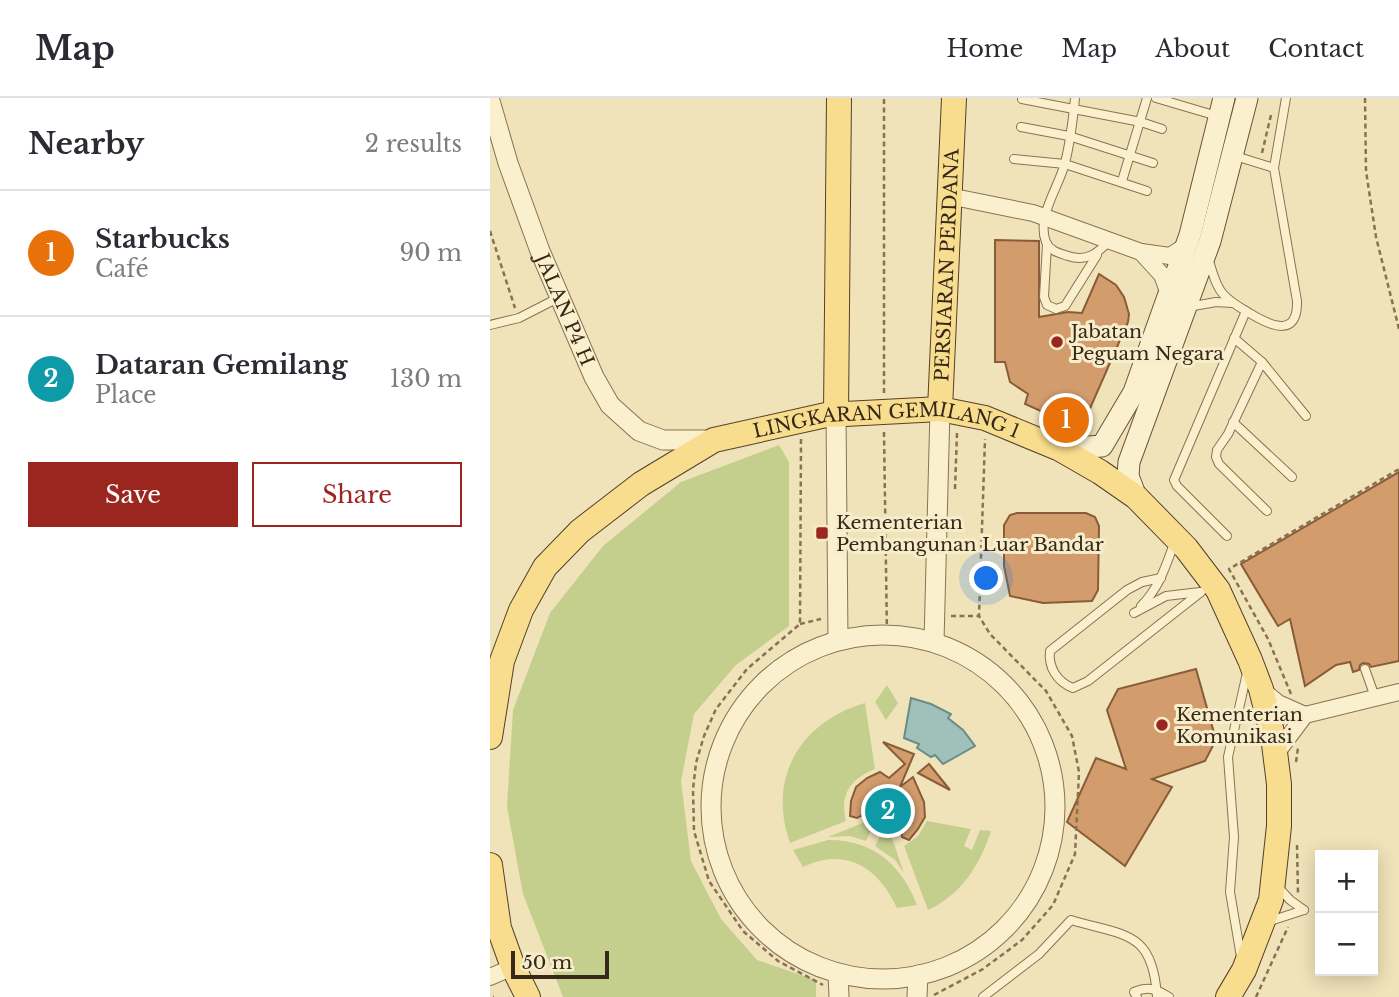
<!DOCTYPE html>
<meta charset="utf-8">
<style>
body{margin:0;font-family:"Libre Baskerville",serif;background:#f2f2f3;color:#2b2b33}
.controls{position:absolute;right:21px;bottom:21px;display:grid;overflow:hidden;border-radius:0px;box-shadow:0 4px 18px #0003}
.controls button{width:63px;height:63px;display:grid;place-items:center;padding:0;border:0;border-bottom:2px solid #e1e1e2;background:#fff;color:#2b2b33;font:35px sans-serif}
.scale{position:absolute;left:21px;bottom:18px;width:98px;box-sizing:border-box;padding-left:7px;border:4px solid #36291a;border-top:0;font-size:19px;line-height:24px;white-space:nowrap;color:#36291a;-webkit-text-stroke:5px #f8edca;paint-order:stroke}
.you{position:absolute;left:497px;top:481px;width:24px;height:24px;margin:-18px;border:5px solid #fff;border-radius:50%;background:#1a73e8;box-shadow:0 0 0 10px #1a73e833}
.badge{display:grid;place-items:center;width:46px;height:46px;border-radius:50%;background:#9b2620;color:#fff;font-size:23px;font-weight:700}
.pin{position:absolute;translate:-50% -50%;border:4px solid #fff;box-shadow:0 2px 7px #0006}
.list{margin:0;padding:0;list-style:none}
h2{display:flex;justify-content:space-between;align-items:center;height:91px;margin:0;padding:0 28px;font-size:30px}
h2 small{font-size:23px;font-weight:400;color:#7c7c81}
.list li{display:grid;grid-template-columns:46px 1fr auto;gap:21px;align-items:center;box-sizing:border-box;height:126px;padding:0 28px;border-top:2px solid #e1e1e2}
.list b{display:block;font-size:26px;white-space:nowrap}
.list p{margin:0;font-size:23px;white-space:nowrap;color:#7c7c81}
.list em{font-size:23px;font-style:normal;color:#7c7c81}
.actions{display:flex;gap:14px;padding:21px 28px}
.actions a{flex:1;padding:16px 0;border:2px solid #9b2620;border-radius:0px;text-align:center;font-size:24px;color:#9b2620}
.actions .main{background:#9b2620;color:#fff}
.map{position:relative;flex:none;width:909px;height:899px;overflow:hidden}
header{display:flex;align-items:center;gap:42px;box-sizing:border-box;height:98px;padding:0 35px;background:#fff;border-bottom:2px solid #e1e1e2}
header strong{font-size:33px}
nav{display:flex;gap:38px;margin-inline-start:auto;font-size:24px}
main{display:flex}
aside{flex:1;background:#fff}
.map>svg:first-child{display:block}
</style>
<header>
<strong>Map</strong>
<nav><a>Home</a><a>Map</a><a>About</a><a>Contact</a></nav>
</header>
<main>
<aside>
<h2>Nearby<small>2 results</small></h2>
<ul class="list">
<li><span class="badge" style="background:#e8710a">1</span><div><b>Starbucks</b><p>Café</p></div><em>90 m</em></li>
<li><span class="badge" style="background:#0f9aa8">2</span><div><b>Dataran Gemilang</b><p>Place</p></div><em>130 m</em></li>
</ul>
<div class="actions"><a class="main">Save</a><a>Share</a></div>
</aside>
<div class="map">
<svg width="909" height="899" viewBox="0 0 909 899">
<rect width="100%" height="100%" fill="#f0e3ba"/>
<g fill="#c4cf8e">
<path d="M289 347 299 364V528L246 567 204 616 191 683 201 763 231 821 267 862 326 882V899H73L33 796 17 709 23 612 60 515 113 448 191 384Z"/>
<path d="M397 587 408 605 396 622 385 604Z"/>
<path d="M375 605 385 671C361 680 349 697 356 723L300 745C277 680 310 624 375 605Z"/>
<path d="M437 723 481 731 474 748 482 752 490 732 501 733C490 767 471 797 438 812L414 748 428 738Z"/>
<path d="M375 724 381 732 376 743 360 738 338 739Z"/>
<path d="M400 734 414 775 405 762 385 748 391 736Z"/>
<path d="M338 742C382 741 412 767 427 807L407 810C389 770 356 748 313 769L303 752Z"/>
</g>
<g fill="#9fc1b9" stroke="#668e87" stroke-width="2">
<path d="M421 600 441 606 461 616 458 620 473 632 485 648 453 666 445 657 441 659 427 650 429 646 414 640Z"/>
<circle cx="395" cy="708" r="9"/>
</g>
<g fill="#d29c6d" stroke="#895c38" stroke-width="2">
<path d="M505 142 549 143V219L578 214 592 215 609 176 626 187 634 199 639 216 638 224 591 331 535 306 538 296 520 284 515 264H505Z"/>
<path d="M909 374V563L881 569 879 566 873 565 870 567 869 572 863 574 860 564 846 567 815 588 800 521 788 528 751 466Z"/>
<path d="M527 415H596L605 419 609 428 608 492 602 503 553 505 520 498 514 468V427L520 417Z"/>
<path d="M706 571 726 642 715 663 662 681 682 689 635 768 577 724 606 660 636 671 617 612 628 591Z"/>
<path d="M393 644 424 656 410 689 423 679 434 704 435 719 428 731 419 742 412 739 411 729 419 719 420 707 417 698 410 690 397 688 385 691 376 702V715L367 720 360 718 361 703 366 689 377 680 390 674 399 680 415 666Z"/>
<path d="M439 666 460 692 428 675Z"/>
</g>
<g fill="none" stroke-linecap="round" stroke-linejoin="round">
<defs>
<g id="service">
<path d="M585 0C583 21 580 45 575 65 569 89 546 119 556 144 560 153 569 155 578 158 597 164 607 156 620 142"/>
<path d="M666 0 727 18"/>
<path d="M532 1 651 24 672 31"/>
<path d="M531 29 579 38 663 65"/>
<path d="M742 57 784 70"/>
<path d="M524 61 575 66 657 93"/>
<path d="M632 83 657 0"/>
<path d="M557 146 554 199 557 207 566 211 575 208 607 157"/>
<path d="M718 160C722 172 725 187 733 196 741 205 751 210 761 216 781 228 808 240 807 203L784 70 796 0"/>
<path d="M698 209 726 204 742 205"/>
<path d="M0 227 29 220 68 200"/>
<path d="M744 240 772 264 738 336 727 352 726 359 729 366 777 413"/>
<path d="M772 264 816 318"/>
<path d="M743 324 802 379"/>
<path d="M737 438 687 388 684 382 756 213"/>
<path d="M671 480 652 484 637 492 560 553C558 569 567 584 583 590L598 583 711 494"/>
<path d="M651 508C670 489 676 467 685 443"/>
<path d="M644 515 676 498 710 494"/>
<path d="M875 571 885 599"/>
<path d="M788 789 800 802 814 812"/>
<path d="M777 824 814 812"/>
<path d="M751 859 740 794 744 739 738 659 757 575"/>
<path d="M493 899 549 856 581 822C634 838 663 832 667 899"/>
<path d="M647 899 644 894C659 888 666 891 679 899"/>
</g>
<g id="minor">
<path d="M459 98 543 115 651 154 680 158 697 147"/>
<path d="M651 154 672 177 679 196"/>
<path d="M771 591 788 605 815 617 909 594"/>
<path d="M785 657 815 617"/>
<path d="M0 879 23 869"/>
</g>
<g id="tertiary">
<path id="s1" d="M0 3 18 65 50 153 104 279 120 307 149 333 173 342H224"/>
<path d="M346 315 348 542"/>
<circle cx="393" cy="709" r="172"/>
<path d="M444 544 450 311"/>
<path d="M348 875 349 899"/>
<path d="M427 899 428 877"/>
</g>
<g id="secondary">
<path d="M570 351 612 348 644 294 700 137 734 0"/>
<path d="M646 399 638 378 639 364 720 143 757 0"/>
</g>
<g id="primary">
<path id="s2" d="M450 311 464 0"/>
<path d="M346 315 349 0"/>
<path id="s3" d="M0 639 12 563 31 512 55 469 90 433 151 386 224 342 336 317 450 311 495 320 570 351 610 374 646 399 696 450 728 492 760 562 771 591 783 638 789 686V728L781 802 754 872 738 899"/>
<path d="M0 767 9 830 23 869 38 899"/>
</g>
</defs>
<use href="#service" stroke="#887253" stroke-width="10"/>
<use href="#minor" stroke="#887253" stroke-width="18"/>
<use href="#tertiary" stroke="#887253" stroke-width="21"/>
<use href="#secondary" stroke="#6a5337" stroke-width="23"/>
<use href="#primary" stroke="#554029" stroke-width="26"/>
<g stroke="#887253" stroke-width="2.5" stroke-dasharray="5 3.5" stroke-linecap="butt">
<path d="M875 0 876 73 886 139 909 231"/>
<path d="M772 55 781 17"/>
<path d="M0 133 25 210"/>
<path d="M394 295V0"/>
<path d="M394 334 397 537"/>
<path d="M311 341 310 526 257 571 226 611 214 638 206 665 203 691 204 733 219 783 253 833 288 863 333 887"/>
<path d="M465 391 467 335"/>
<path d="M461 518H489"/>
<path d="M310 526 331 521"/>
<path d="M801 596 778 541 739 471 909 371"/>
<path d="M806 664 808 650"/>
<path d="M807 747 808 796"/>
<path d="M444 897 493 871 532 842 563 807 585 756 589 674 582 638 556 593 500 536 489 518 495 341"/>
<path d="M3 899H4"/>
<path d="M766 899 798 829"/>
</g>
<use href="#service" stroke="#fbf0ce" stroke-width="8"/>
<use href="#minor" stroke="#fbf0ce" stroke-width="16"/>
<use href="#tertiary" stroke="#fbf0ce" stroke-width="19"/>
<use href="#secondary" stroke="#fbf0ce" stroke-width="21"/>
<use href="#primary" stroke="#f8dd8e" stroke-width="24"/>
</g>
<g fill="#9b2620" stroke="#f8edca" stroke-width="2.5">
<circle cx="567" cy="244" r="7"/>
<rect x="325" y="428" width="14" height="14" rx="3.5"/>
<circle cx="672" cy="627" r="7"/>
</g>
<g text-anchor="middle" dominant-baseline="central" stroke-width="6" stroke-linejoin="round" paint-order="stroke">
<g font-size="19" fill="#36291a" stroke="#f8edca">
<text stroke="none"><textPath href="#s2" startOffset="144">PERSIARAN PERDANA</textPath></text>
<text stroke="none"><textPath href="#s1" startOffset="222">JALAN P4 H</textPath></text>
<text stroke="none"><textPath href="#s3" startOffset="569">LINGKARAN GEMILANG 1</textPath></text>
</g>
<g font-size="19" fill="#36291a" stroke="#f8edca" text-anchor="start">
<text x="581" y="233">Jabatan<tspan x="581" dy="22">Peguam Negara</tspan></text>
<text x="346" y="424">Kementerian<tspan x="346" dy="22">Pembangunan Luar Bandar</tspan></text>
<text x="686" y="616">Kementerian<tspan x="686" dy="22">Komunikasi</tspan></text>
</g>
</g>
</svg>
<div class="controls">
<button>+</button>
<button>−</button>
</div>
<div class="scale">50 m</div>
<div class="you"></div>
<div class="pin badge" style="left:576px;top:322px;background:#e8710a">1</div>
<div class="pin badge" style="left:398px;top:713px;background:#0f9aa8">2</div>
</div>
</main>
